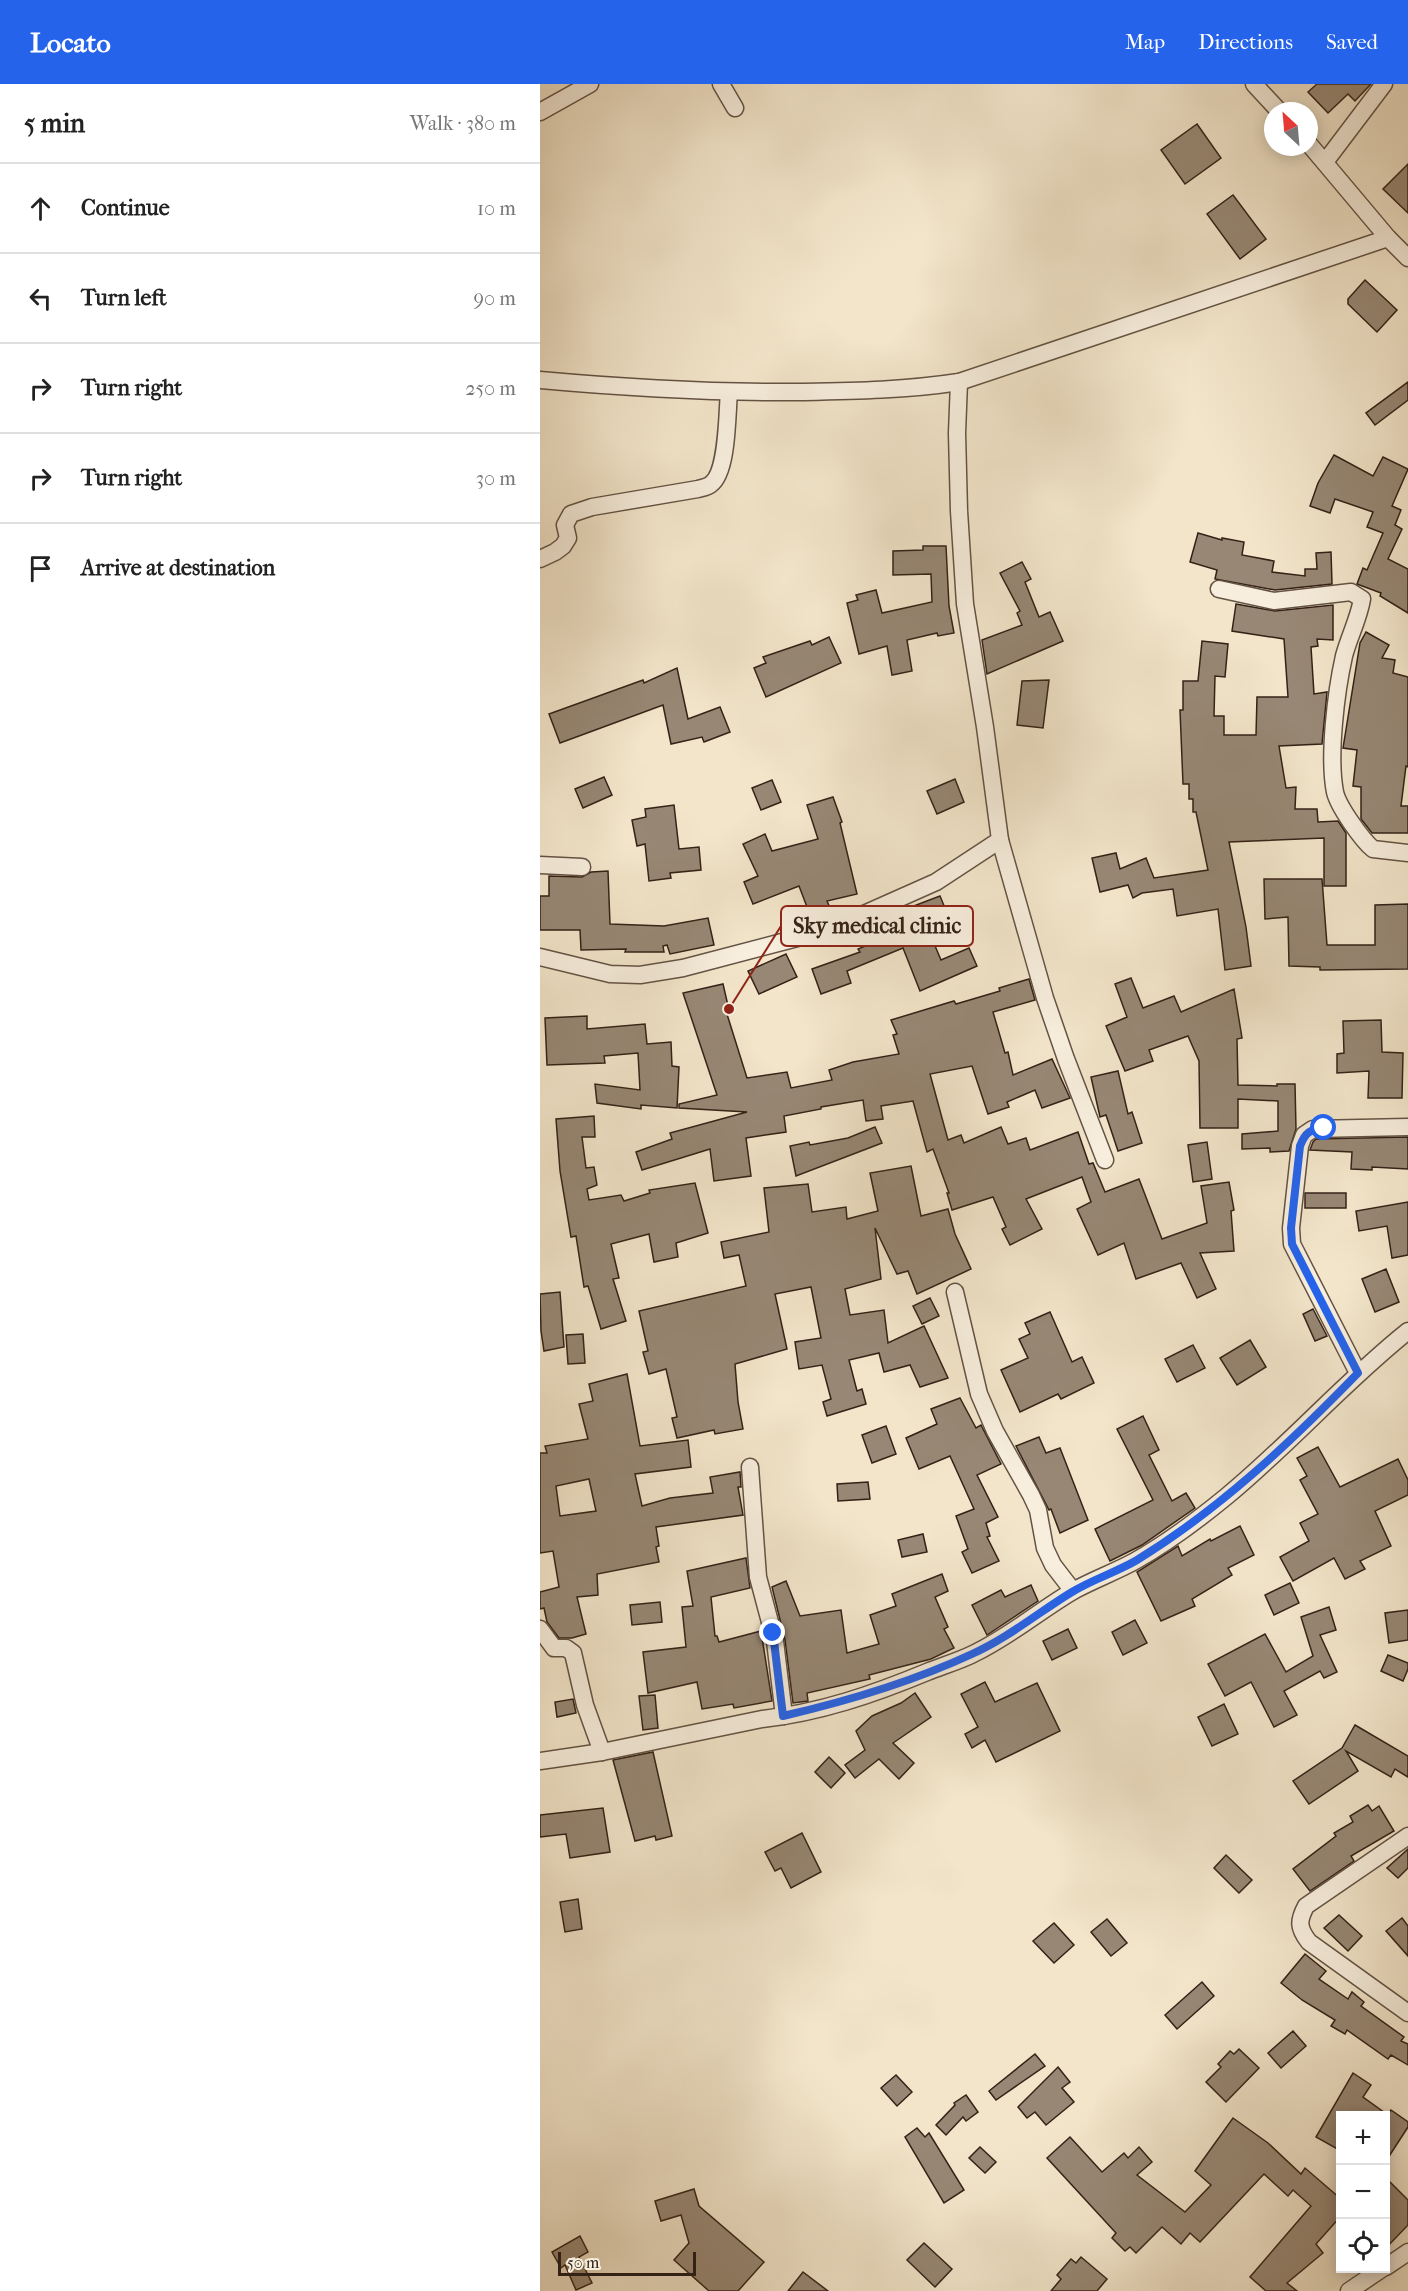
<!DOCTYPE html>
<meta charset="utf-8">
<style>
body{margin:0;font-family:"IM FELL French Canon",serif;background:#f6f6f6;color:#222}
.controls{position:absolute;right:18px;bottom:18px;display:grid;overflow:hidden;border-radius:0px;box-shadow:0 3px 15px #0003}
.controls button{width:54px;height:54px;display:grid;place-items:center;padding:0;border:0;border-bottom:2px solid #e0e0e0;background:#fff;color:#222;font:30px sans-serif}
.compass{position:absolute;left:724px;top:18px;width:54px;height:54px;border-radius:50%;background:#fff;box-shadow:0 3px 15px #0003;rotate:334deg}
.scale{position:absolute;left:18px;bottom:15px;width:138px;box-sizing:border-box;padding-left:6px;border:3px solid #342217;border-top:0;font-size:16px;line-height:21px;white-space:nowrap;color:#342217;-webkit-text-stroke:4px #f7eedd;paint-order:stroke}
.stop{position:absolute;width:18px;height:18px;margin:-14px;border:4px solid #2563eb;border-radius:50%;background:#fff}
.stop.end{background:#2563eb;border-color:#fff;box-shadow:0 2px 6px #0008}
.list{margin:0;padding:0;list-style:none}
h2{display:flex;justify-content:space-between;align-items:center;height:78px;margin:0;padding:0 24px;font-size:26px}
h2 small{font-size:20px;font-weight:400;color:#767676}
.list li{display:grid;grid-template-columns:39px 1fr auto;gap:18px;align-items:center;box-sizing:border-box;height:90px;padding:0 24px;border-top:2px solid #e0e0e0}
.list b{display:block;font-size:22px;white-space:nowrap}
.list em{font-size:20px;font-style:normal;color:#767676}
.icon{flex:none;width:33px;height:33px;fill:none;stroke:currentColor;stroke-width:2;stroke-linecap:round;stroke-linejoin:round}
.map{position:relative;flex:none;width:868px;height:2207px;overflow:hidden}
header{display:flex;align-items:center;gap:36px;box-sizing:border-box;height:84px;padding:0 30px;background:#2563eb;color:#fff}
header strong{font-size:28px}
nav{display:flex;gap:33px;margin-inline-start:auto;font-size:21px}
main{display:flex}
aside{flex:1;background:#fff}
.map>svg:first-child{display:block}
</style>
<header>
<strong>Locato</strong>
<nav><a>Map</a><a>Directions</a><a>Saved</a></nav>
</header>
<main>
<aside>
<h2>5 min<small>Walk · 380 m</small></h2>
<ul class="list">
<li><svg class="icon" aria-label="ahead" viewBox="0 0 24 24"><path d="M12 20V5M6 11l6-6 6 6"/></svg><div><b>Continue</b></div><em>10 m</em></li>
<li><svg class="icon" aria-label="left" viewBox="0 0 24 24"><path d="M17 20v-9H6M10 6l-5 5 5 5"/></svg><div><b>Turn left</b></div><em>90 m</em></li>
<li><svg class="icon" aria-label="right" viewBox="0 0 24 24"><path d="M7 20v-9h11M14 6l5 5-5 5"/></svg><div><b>Turn right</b></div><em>250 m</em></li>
<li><svg class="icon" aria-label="right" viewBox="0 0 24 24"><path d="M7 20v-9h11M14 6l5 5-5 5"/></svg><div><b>Turn right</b></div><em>30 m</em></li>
<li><svg class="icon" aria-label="arrive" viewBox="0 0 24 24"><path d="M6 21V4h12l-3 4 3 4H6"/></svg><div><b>Arrive at destination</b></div></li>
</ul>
</aside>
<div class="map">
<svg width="868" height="2207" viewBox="0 0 868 2207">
<rect width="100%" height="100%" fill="#f2e5ca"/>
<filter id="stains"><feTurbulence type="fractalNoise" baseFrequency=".00333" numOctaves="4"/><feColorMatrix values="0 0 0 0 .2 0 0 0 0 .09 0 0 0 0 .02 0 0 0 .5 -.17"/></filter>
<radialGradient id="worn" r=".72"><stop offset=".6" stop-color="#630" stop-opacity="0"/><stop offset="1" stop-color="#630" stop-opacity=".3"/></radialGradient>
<g fill="#978774" stroke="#342217" stroke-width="1.5" fill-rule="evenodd">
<path d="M777 0H831L815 17 808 10 788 29 768 8Z"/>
<path d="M657 40 681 74 645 100 621 66Z"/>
<path d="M868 80V129L843 105Z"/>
<path d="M693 111 726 155 700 175 667 130Z"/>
<path d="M825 196 857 226 837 248 808 220V215Z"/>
<path d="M868 298V316L835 341 826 329Z"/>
<path d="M794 371 833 392 843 373 868 385 852 422 861 426 855 441 862 445 848 475 868 485V529L840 512 841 509 817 500 823 484 827 486 843 449 827 443 833 428 795 415 790 429 770 422 778 399Z"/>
<path d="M658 449 682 456V454L704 458 702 471 734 477 732 488 765 492V485H777L776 469 791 468 792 500 735 506 675 495 677 486 650 478Z"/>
<path d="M383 462H406L409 522 414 549 398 552 397 549 367 556 372 587 352 591 347 562 319 570 307 519 318 516 316 511 336 506 342 529 392 518 391 490 353 491V467L383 466Z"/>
<path d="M482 478 491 495 485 498 499 533 510 528 523 557 447 590 442 556 482 541 477 529 480 527 460 489Z"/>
<path d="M696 520 735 527 793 521V556L777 555 778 562 771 563 774 610 787 608 782 660 739 662 746 704 756 703 755 725H777L778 738 798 737 806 749V802H784V754L689 758 706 843 711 882 685 886 678 825 637 832 633 805 602 809 593 814 588 801 560 808 552 774 576 769 580 785 606 774 614 794 668 786 656 728H653V715H649V700H643L640 626H643V597H658L662 557 688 560 685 593 675 592 674 632H684V651H716L717 613H748L744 555 692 547Z"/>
<path d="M826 548 849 561 842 574 855 576 853 589 868 593V683L866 682 861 722H868V749H832L825 740 821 735V703L813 702 817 666 803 664 820 559Z"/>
<path d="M289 553 301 579 226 613 214 584 226 579 223 573 270 557 272 561Z"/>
<path d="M137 584 148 635 180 623 190 648 164 658 162 653 131 660 123 621 20 659 9 630 103 596 104 599Z"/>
<path d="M509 596 503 644 477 641 482 597Z"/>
<path d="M64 693 72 711 43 724 35 705Z"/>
<path d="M415 695 424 718 397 730 387 707Z"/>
<path d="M232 696 241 718 221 726 212 704Z"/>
<path d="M293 713 302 738 300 739 317 810 287 817 292 828 272 836 259 802 213 820 204 798 218 792 203 760 225 750 232 767 278 755 267 721Z"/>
<path d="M134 721 139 765 159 763 161 786 130 789 131 794 109 797 105 760 97 762 92 736 106 733 105 725Z"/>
<path d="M68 787 70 840 124 842 168 834 174 861 130 870 127 861 123 862 124 868H85L86 865 41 866 40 846H0V812H9V792L42 793 51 788Z"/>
<path d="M724 795H782L787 861H835V821L868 820V885L780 886V883L749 882 748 833 725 835Z"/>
<path d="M400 812 412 841 390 850 401 876 429 864 437 882 380 907 363 864 307 887 311 899 281 910 272 885 320 868 318 865 335 858 329 839Z"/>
<path d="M246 870 257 893 219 910 208 887Z"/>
<path d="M591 894 603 924 634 912 641 928 694 905 702 954 697 955 698 1001 737 1002V1000H755L756 1045 749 1067 730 1068V1064L702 1065V1050L738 1047V1017L698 1015V1044H660L659 977 648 952 609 966 613 977 585 987 566 942 587 933 575 900Z"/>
<path d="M489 895 495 916 453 928 465 969 468 968 473 991 512 975 530 1014 502 1024 495 1006 467 1018 469 1023 448 1030 432 982 390 990 408 1056 421 1051 424 1059 461 1043 468 1060 486 1054 490 1066 538 1048 549 1080 553 1079 565 1108 599 1095 622 1155 667 1139 661 1102 689 1098 694 1126 691 1127 694 1167 660 1169 676 1205 657 1214 641 1179 596 1195 584 1159 558 1171 537 1125 551 1118 542 1093 486 1115 502 1145 470 1161 462 1145 466 1143 453 1113 412 1126 407 1109H409L393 1065 387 1068 373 1017 341 1022 343 1035 326 1037 323 1016 281 1023V1025L244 1032 246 1048 206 1054 211 1092 174 1097 170 1065 102 1086 96 1068 132 1055 130 1049 207 1028 139 1024V1020L177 1011 143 909 183 900 189 926 186 927 207 994 247 988 251 1004 292 996 289 986 313 978 359 970 353 951 357 950 351 936 414 917 416 920 460 907 459 904Z"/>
<path d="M47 932V945L105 940 107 960 131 958 132 982 139 983 137 1024 101 1021V1025L57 1019 55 1000 100 1006 98 969 64 972 65 979 7 981 5 934Z"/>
<path d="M841 936 842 968 863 969 862 1014H828L829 987 797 989V970L804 969 803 937Z"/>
<path d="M578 987 588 1030 592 1028 602 1059 578 1067 566 1031 560 1033 551 993Z"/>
<path d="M54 1032 55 1053H42L46 1084 54 1083 57 1101 47 1105 49 1116 81 1111 84 1117 110 1109 109 1106 155 1099 168 1149 136 1159 138 1173 114 1178 109 1150 71 1160 79 1194 73 1195 86 1237 61 1245 48 1202 44 1203 36 1152 31 1153 20 1087 16 1035Z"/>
<path d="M335 1043 342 1059 256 1092 250 1062 269 1058 270 1061 308 1054Z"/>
<path d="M868 1053V1085L832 1083V1086L811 1085 812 1068 770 1066 773 1058 776 1055Z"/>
<path d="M667 1058 672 1095 653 1098 648 1061Z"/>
<path d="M371 1082 381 1132 408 1125 415 1150 431 1185 377 1210 368 1187 357 1190 335 1144 341 1195 305 1205 310 1231 344 1226 348 1259 384 1242 408 1294 380 1303 370 1281 344 1288 339 1269 309 1276 317 1307 322 1305 326 1320 287 1332 283 1318 291 1315 282 1281 259 1285 255 1258 281 1254 271 1203 235 1210 247 1265 195 1280 198 1318 203 1345 175 1350 174 1346 137 1354 132 1334 137 1333 126 1285 109 1290 103 1268 108 1267 99 1227 206 1202 199 1171 184 1174 181 1158 229 1148 224 1104 268 1100 272 1128 306 1123 307 1135 338 1127 330 1089Z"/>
<rect x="765" y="1109" width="41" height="15"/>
<path d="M868 1118V1171L852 1174 847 1142 819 1147 816 1127Z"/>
<path d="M846 1185 859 1218 835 1228 822 1195Z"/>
<path d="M20 1208 24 1263 4 1267 1 1247 0 1210Z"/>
<path d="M390 1214 399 1232 382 1240 373 1222Z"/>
<path d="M773 1225 787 1252 775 1257 763 1230Z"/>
<path d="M510 1228 532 1278 542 1273 554 1299 521 1315 518 1310 480 1328 461 1286 488 1274 479 1255 490 1250 485 1239Z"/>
<path d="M43 1250 45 1279 28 1280 26 1251Z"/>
<path d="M710 1256 726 1283 697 1301 680 1274Z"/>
<path d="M653 1261 665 1284 637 1298 625 1275Z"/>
<path d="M87 1290 100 1362 148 1356 151 1383 95 1390 102 1422 130 1414 173 1409 170 1393 200 1388 201 1403H198L203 1431 116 1443 119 1462 116 1463 119 1478 57 1490 58 1511 37 1513 46 1550 32 1554H19L7 1538 4 1524 0 1525V1508L19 1503 13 1467 0 1469V1369H7L5 1362 48 1355 39 1320 53 1317 49 1300ZM49 1395 56 1427 20 1432 16 1402Z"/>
<path d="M420 1314 436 1344 441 1341 461 1380 437 1391 458 1433 446 1439 450 1452 447 1453 459 1477 432 1489 422 1468 428 1465 416 1432 434 1425 410 1372 379 1385 366 1354 397 1340 391 1325Z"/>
<path d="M603 1332 619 1366 609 1371 632 1417 646 1409 655 1424 602 1461 570 1477 555 1445 613 1416 577 1345Z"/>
<path d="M346 1342 356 1370 332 1379 322 1351Z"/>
<path d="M499 1353 506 1369 520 1364 548 1436 520 1449 511 1425 509 1426 476 1362Z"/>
<path d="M778 1363 800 1403 858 1375 868 1396V1411L835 1427 851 1462 820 1477 825 1485 805 1495 794 1474 753 1497 740 1473 769 1457 760 1439 778 1430 760 1396 767 1392 757 1374Z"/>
<path d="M328 1398 330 1415 298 1417 297 1400Z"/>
<path d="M700 1442 714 1471 688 1484 692 1491 652 1515 655 1522 621 1537 597 1488 638 1462 642 1472 670 1455 671 1457Z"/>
<path d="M383 1450 387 1468 362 1473 358 1456Z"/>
<path d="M206 1474 210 1504 171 1513 175 1552H177L179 1558 221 1547 232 1617 194 1624 193 1620 162 1625 157 1598 108 1609 103 1568 146 1563 142 1523 153 1522 147 1487Z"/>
<path d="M402 1490 408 1507 395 1513 408 1543 404 1545 414 1564 391 1575 329 1591 330 1595 267 1609 268 1617 253 1619 245 1556 232 1503 246 1497 260 1532 301 1526 307 1569 339 1560 330 1531 356 1522 352 1510Z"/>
<path d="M750 1499 759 1519 734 1531 725 1511Z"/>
<path d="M491 1501 498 1517 447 1551 432 1521 461 1506 465 1513Z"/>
<path d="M120 1518 122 1538 92 1541 90 1521Z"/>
<path d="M789 1523 796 1546 780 1551 797 1588 784 1594 780 1587 744 1607 757 1631 734 1643 711 1598 685 1612 668 1580 725 1550 746 1588 773 1572 761 1533Z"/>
<path d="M868 1526V1556L849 1559 845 1529Z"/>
<path d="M595 1536 607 1559 583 1571 572 1548Z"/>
<path d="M528 1545 537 1564 512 1576 503 1557Z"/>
<path d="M848 1571 868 1579V1585L863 1597 841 1587Z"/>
<path d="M445 1598 455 1618 497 1599 520 1647 456 1678 445 1656 432 1664 425 1650 438 1643 421 1610Z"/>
<path d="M375 1609 391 1633 353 1659 374 1679 359 1695 339 1675 315 1694 305 1681 325 1666 316 1647 332 1632 361 1619Z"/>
<path d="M115 1611 118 1644 103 1646 99 1612Z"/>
<path d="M33 1615 36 1629 17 1633 15 1618Z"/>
<path d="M684 1620 698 1650 672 1662 658 1633Z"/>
<path d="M815 1641 868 1672V1693L855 1685 851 1693 806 1667 818 1687 769 1720 753 1697 802 1664Z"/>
<path d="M113 1668 132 1752 116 1756 115 1752 95 1757 73 1676Z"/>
<path d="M289 1673 305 1689 291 1704 275 1688Z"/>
<path d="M828 1721 832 1727 839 1722 854 1747 811 1772 814 1777 770 1807 753 1785 796 1752 794 1749 813 1738 810 1732Z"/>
<path d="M63 1724 70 1768 30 1774 26 1750 0 1753V1731Z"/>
<path d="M262 1749 281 1788 251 1804 241 1784 235 1787 225 1768Z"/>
<path d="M868 1765V1784L858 1794 847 1784Z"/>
<path d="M686 1771 712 1796 699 1809 674 1784Z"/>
<path d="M38 1815 42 1845 25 1848 20 1818Z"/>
<path d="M799 1831 822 1852 808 1867 784 1844Z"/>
<path d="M862 1834 868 1842V1872L846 1847Z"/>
<path d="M567 1835 587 1859 571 1872 551 1848Z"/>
<path d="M514 1839 534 1861 514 1879 493 1857Z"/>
<path d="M765 1870 786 1887 779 1895 808 1915 812 1908 824 1918 821 1922 864 1953 861 1957 868 1960V1981L851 1971 848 1975 807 1946 805 1950 791 1942 795 1936 762 1916 741 1899Z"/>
<path d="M662 1898 674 1912 637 1945 625 1931Z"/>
<path d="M753 1947 766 1962 741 1984 728 1969Z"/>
<path d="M699 1965 719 1984 686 2018 666 1998 681 1983 678 1980 690 1967 694 1970Z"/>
<path d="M495 1970 505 1982 456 2016 449 2007Z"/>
<path d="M518 1983 530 1998 522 2004 534 2018 506 2041 495 2028 487 2034 478 2023Z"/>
<path d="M813 1989 831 2001 823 2013 848 2031 851 2026 868 2038V2043L846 2077V2035L848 2031H801V2067L776 2053Z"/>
<path d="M356 1991 372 2008 357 2022 341 2004Z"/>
<path d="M426 2011 438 2028 426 2037 423 2033 406 2051 396 2041 415 2021 414 2019Z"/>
<path d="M693 2034 728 2059 761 2090 765 2084 801 2115V2132L776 2160 783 2169 747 2199 757 2207H726L710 2193 771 2122 753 2106 748 2112 724 2090 660 2158 650 2149 641 2160 622 2143 596 2169 590 2163 585 2167 572 2154 576 2149 507 2074 530 2053 562 2088 584 2069 588 2074 599 2063 612 2078 597 2091 645 2128 671 2101 655 2087Z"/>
<path d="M377 2044 385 2053 389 2049 424 2106 404 2119 365 2053Z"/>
<path d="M440 2063 456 2078 445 2089 429 2074Z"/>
<path d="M846 2094 868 2116V2141L846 2164Z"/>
<path d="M154 2105 159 2122 224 2178 198 2207H169L134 2176 149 2159 141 2131 121 2137 115 2117Z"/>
<path d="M40 2152 48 2168 39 2173 52 2199 36 2206 25 2181 21 2184 12 2168Z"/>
<path d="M384 2159 412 2185 395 2203 367 2176Z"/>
<path d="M541 2173 567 2195 557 2207H511L521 2195 517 2191 531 2175 536 2179Z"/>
<path d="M263 2188 288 2207H248Z"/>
</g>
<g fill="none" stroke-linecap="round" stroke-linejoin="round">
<defs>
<g id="street">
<path d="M181 0 195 24"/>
<path d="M714 0 739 27"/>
<path d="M0 28 50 0"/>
<path d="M769 60 848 154 868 174"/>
<path d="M785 78 844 0"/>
<path d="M0 296C88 304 175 309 264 308 316 307 367 306 419 298L848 154"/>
<path d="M0 475 15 468 23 462 28 454 25 441 31 430 52 423 158 405C162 404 168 403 171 400 188 388 187 328 189 308"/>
<path d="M679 505 734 517 811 508 822 515C819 534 809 553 804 572 796 608 788 672 795 708 798 722 822 756 833 765L868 769"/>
<path d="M460 756 505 914 526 975 565 1076"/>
<path d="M0 781 42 783"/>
<path d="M0 873 70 890 100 891 143 884 288 846 396 798 460 756 445 643 425 520 419 427 417 349 419 298"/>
<path d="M415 1208 439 1310 455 1347 491 1411 498 1426 505 1464 513 1481 533 1507"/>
<path d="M818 1289 752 1160 751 1144 760 1062 764 1051 773 1045 868 1043"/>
<path d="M210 1383 218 1493 235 1557 244 1632"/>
<path d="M0 1545 14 1564H26L33 1569 45 1621 62 1668"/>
<path d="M0 1677 62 1668 222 1635C279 1629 334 1610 387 1588 402 1582 419 1577 433 1570 469 1553 499 1527 533 1507 553 1496 575 1488 595 1477 627 1459 659 1435 687 1412 750 1360 804 1298 868 1247"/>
<path d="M868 1752 766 1822C758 1837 758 1844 769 1858L868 1929"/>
<path d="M846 2183 868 2168"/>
<path d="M809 2207 843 2184"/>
</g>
</defs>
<use href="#street" stroke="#645344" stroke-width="19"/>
<use href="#street" stroke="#f7eedd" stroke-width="16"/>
</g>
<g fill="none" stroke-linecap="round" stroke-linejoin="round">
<path stroke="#2563eb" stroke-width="8" d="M233 1549 243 1632C308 1617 372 1598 432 1570 468 1554 499 1528 532 1508 553 1495 577 1488 597 1476 680 1425 751 1358 818 1289L752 1160 751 1144 760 1062C765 1049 770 1045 784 1044"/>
</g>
<path fill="none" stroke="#8f2418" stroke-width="2" d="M189 925L241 842"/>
<circle fill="#8f2418" stroke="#f7eedd" stroke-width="2" cx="189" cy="925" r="6"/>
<rect fill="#f7eedd" stroke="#8f2418" stroke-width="2" x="241" y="822" width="192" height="40" rx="6"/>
<g font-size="22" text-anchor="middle" font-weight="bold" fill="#342217">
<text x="337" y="849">Sky medical clinic</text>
</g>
<rect width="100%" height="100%" filter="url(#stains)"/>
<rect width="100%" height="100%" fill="url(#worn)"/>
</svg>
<div class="controls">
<button>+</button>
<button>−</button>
<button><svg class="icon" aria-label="locate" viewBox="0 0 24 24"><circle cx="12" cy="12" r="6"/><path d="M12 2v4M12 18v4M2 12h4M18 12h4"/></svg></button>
</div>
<svg class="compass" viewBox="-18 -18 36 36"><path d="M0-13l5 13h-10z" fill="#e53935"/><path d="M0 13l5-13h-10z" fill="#767676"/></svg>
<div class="scale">50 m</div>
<div class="stop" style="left:784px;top:1044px"></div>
<div class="stop end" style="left:233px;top:1549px"></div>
</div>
</main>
